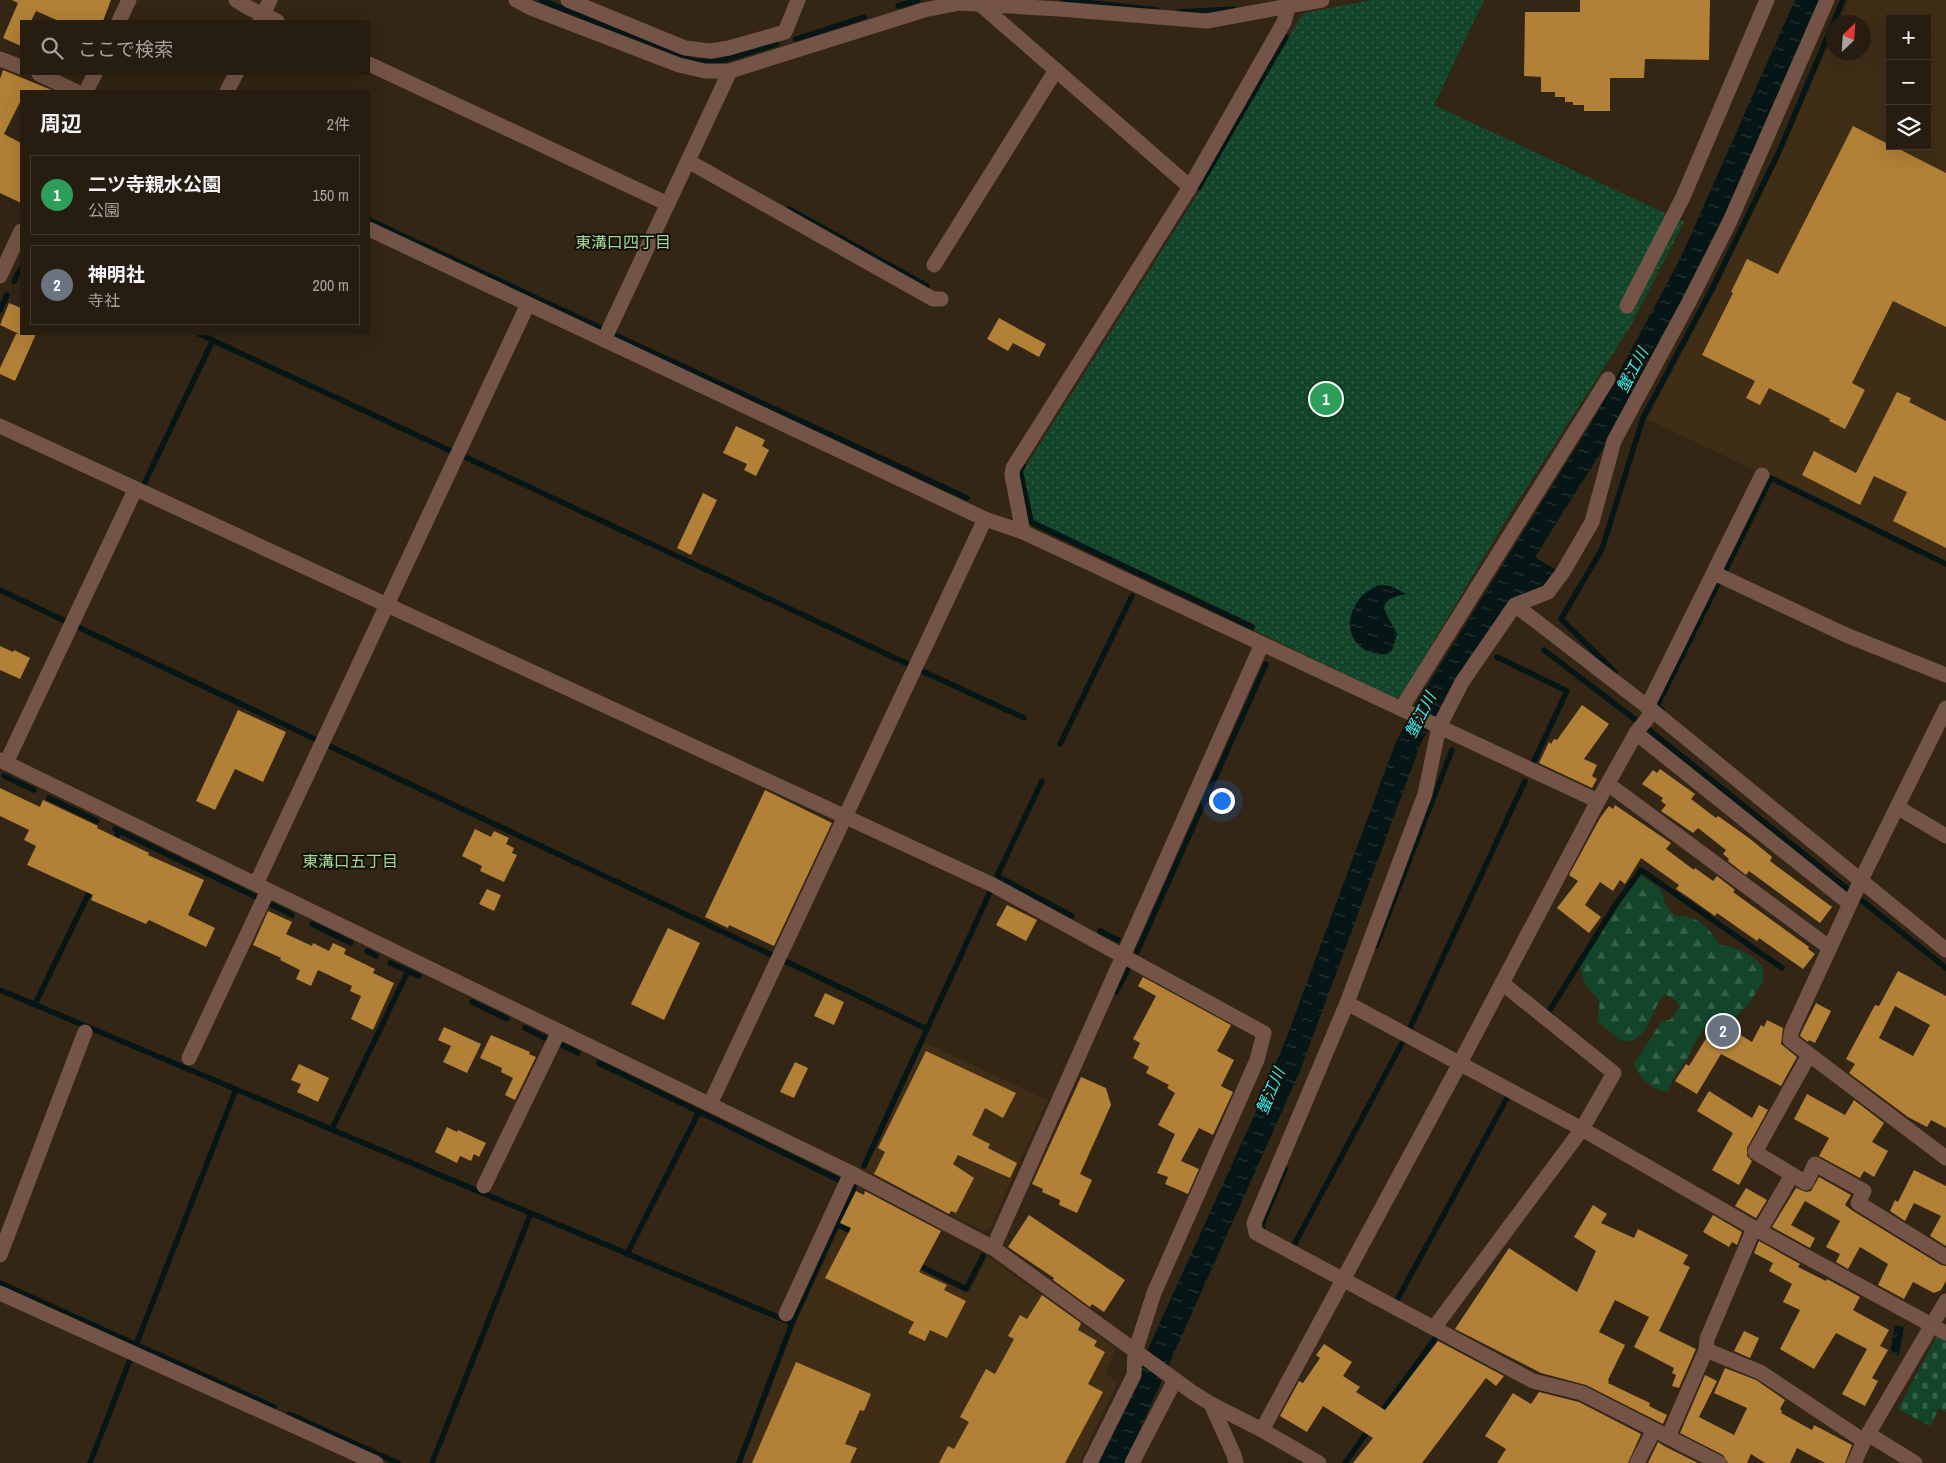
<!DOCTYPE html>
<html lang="ja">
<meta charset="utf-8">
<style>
body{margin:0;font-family:"Archivo Narrow","Noto Sans JP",sans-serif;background:#2e2519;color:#f1f3f6}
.controls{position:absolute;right:15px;top:15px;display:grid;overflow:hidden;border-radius:0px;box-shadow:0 5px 20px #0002}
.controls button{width:45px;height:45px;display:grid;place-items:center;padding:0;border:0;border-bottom:1px solid #423a30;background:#261c10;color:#f1f3f6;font:25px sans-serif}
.compass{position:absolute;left:1826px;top:15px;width:45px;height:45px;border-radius:50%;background:#261c10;box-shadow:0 5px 20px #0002;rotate:25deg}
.you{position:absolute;left:1221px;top:800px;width:18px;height:18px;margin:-12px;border:4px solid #fff;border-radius:50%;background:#1a73e8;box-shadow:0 0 0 8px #1a73e833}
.badge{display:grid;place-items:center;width:32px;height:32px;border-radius:50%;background:#0f766e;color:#fff;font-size:16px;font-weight:700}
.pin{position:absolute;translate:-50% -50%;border:2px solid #fff;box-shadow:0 1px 5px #0006}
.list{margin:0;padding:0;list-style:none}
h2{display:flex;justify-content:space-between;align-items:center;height:65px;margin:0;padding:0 20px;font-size:21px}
h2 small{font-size:16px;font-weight:400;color:#a4a19f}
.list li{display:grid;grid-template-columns:32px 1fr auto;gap:15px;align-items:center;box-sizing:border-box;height:80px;margin:0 10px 10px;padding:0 10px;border:1px solid #423a30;border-radius:0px}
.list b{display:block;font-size:19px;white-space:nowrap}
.list p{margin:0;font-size:16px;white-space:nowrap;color:#a4a19f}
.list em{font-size:16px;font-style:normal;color:#a4a19f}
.icon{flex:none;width:28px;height:28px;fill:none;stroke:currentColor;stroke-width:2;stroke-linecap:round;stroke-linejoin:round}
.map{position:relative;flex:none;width:1946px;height:1463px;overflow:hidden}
.search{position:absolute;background:#261c10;box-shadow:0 5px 20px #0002;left:20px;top:20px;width:350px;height:55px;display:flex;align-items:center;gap:12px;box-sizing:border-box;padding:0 18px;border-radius:0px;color:#a4a19f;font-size:19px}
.panel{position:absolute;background:#261c10;box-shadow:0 5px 20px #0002;left:20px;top:90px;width:350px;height:245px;border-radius:0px}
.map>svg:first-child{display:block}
</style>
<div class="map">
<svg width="1946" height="1463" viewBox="0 0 1946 1463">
<defs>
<pattern id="forest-firs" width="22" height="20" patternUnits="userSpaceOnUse" patternTransform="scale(1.25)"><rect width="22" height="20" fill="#13452a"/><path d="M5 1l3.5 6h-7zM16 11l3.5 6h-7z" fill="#366049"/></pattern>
<pattern id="cemetery-stones" width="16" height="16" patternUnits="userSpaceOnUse" patternTransform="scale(1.25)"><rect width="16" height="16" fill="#13452a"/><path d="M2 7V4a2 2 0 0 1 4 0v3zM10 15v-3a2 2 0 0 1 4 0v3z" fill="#366049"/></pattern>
<pattern id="park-dots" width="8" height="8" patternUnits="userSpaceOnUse" patternTransform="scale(1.25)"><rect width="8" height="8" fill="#13452a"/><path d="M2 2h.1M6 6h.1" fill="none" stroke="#366049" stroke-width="1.8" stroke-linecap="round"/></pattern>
<pattern id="water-ripples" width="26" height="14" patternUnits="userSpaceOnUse" patternTransform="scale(1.25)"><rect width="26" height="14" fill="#061515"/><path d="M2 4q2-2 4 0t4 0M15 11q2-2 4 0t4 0" fill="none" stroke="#2b3737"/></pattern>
</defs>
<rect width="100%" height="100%" fill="#332615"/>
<g fill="#3f2d16" fill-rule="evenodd">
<path d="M1849 0H1946V562L1647 419 1715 291 1780 155 1833 35 1834 52H1864V22H1839ZM1890 19H1927V146H1890Z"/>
<path d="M924 1042 1047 1100 990 1228 983 1231 864 1170Z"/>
<path d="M839 1228 969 1293 988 1257 1114 1347V1355L1105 1374 1118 1381 1079 1463H742L795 1325Z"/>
</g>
<path fill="url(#forest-firs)" d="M1641 875 1659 888 1663 894 1664 902 1675 916C1698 915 1707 926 1720 945 1738 947 1749 954 1762 965L1764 980 1747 1006 1735 1017 1717 1016 1707 1024 1694 1044 1687 1059 1672 1080 1668 1092C1653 1090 1639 1078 1634 1064L1662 1021 1670 1020 1680 1006 1676 1001 1665 994C1652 1006 1651 1033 1633 1040 1630 1041 1625 1041 1621 1041L1597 1021C1604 993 1594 1000 1584 981 1582 977 1581 970 1580 965L1618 906Z"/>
<path fill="url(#cemetery-stones)" d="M1943 1335 1946 1337V1412L1939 1408 1930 1426 1898 1409 1936 1338Z"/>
<path fill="url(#park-dots)" d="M1371 0H1484L1434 105 1684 222 1630 327 1509 515 1401 696 1394 698 1254 630 1256 625 1034 521 1023 471 1197 195 1300 18 1304 13Z"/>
<g fill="url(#water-ripples)">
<path d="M1795 0H1819L1721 229 1613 433 1535 557 1561 573 1551 586 1508 601 1436 716 1421 743 1300 1071 1125 1463H1096L1254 1116 1286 1039 1395 744 1414 707 1590 425 1655 306 1682 255Z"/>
<path d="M1379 585 1391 586 1406 594C1370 601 1388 613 1397 634L1392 650 1387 654C1351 657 1338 620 1363 595 1367 591 1373 588 1379 585Z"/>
<path d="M1895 1325 1904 1327 1899 1355 1890 1353Z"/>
</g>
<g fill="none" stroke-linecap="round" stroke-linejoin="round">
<g stroke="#061515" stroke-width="5.5">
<path d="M541 0 675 55 696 61 718 62 776 44"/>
<path d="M1063 0 1157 10"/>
<path d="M898 6 918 0"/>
<path d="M1179 12 1234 9"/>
<path d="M796 39 864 17"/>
<path d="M1199 187 1286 37"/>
<path d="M789 209 927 286"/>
<path d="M369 220 601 328"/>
<path d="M14 281 21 268"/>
<path d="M0 310 7 295"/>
<path d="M615 329 613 334 967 498"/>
<path d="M199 334 451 451"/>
<path d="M463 456 910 665"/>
<path d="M1023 466 1020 470 1031 522 1252 627"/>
<path d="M144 484 213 340"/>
<path d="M1724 573 1771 478 1946 564"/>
<path d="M0 590 65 621"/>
<path d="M78 627 317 740"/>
<path d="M1544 650 1649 730 1946 968"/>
<path d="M1497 657 1567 691 1534 761"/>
<path d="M920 670 1024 718"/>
<path d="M1615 672 1561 619 1602 549 1643 418 1712 289 1778 154 1843 0"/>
<path d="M1662 710 1657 706 1719 582"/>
<path d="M1060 744 1132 596"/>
<path d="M327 745 774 956"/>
<path d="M4 776 34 790"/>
<path d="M1042 781 997 876 1072 916"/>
<path d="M49 798 97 821"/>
<path d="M115 829 256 897"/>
<path d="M114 843 119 831"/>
<path d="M272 905 292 915"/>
<path d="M312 924 351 943"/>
<path d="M1100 931 1118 940"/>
<path d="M1376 946 1452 750"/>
<path d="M367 951 376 956"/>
<path d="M1137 952 1266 664"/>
<path d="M783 960 927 1029"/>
<path d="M390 963 419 976"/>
<path d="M0 990 792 1323"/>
<path d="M1116 992 1128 969"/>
<path d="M472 1002 507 1019"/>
<path d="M35 1004 92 887"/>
<path d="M1552 1016 1548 1013 1616 904 1641 870 1782 968"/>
<path d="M525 1028 545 1038"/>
<path d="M1412 1032 1409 1030 1525 781"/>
<path d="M562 1045 578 1053"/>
<path d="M599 1063 841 1181"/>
<path d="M332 1129 408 971"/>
<path d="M864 1166 990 892"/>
<path d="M837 1224 855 1233"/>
<path d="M1263 1230 1262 1224 1285 1169"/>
<path d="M1293 1247 1402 1043"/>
<path d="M627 1254 699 1112"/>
<path d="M916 1264 966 1289 983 1256"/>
<path d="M0 1283 274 1407"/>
<path d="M1396 1302 1507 1098"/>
<path d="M136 1345 236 1089"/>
<path d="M289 1414 398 1463"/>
<path d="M1380 1414 1436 1337"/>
<path d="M90 1463 130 1360"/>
<path d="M432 1463 531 1213"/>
<path d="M739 1463 792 1323 854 1187"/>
<path d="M1345 1463 1370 1428"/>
</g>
</g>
<g fill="#b28037" fill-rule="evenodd">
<path d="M12 0H111L103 21H59L36 11 31 21H21V46L3 38 18 3Z"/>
<path d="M1580 0H1710L1709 60 1645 59 1644 78H1610V111H1584V105H1573V102H1565V97H1555V92H1541V77L1524 76 1525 12H1580Z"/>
<path d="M3 70 54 91H21V100L4 134 21 143V203L0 193V79Z"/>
<path d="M1853 126 1890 145V146H1893L1946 173V327L1893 301 1852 383 1865 390 1845 429 1829 421 1830 419 1769 388 1760 405 1746 398 1755 381 1702 355 1733 293 1731 292 1747 259 1778 274Z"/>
<path d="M9 303 21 308V334H36L15 381 0 374V368L16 334H19L0 325Z"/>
<path d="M999 318 1046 344 1039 357 1013 343 1008 351 987 339Z"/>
<path d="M1897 392 1911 398 1909 402 1946 421V548L1893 521 1907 492 1874 476 1860 505 1802 475 1814 451 1856 473Z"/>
<path d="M736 426 765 440 762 446 769 450 756 476 744 470 747 464 723 453Z"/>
<path d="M703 493 717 500 691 555 677 548Z"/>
<path d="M0 646 13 652 14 650 30 658 20 679 0 670Z"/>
<path d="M1582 705 1609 724 1584 759 1597 765 1592 776 1597 779 1592 788 1539 763 1549 742 1551 744 1554 739 1557 740Z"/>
<path d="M238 710 286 732 263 782 235 769 215 810 196 801Z"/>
<path d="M1660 769 1695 794 1691 799 1716 818 1718 816 1749 838 1772 857 1770 861 1832 907 1820 923 1749 871 1746 875 1728 861 1729 859 1723 854 1726 850 1698 828 1693 833 1661 811 1666 805 1661 801 1663 798 1642 784 1653 770 1657 773Z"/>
<path d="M0 788 40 807 43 800 98 826 97 828 149 853 148 855 204 880 188 915 215 928 206 947 149 920 146 924 107 907 91 900 93 895 27 865 36 846 24 840 29 830 0 816Z"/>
<path d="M765 790 832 823 774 946 729 925 728 928 705 917Z"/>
<path d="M1615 805 1671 843 1666 849 1694 870 1695 868 1713 881 1717 876 1735 890 1733 892 1809 947 1808 949 1815 954 1803 969 1759 938 1757 941 1717 913 1715 916 1688 897 1676 889 1679 885 1641 858 1625 884 1620 880 1613 891 1600 882 1585 905 1601 917 1589 933 1557 908 1578 881 1569 875 1600 818 1609 806 1613 809Z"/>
<path d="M475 829 491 837 494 831 509 838 506 844 514 848 512 853 517 855 504 882 480 871 482 866 462 856Z"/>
<path d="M487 889 501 895 494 911 479 904Z"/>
<path d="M1007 905 1037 920 1026 941 996 925Z"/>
<path d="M268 911 292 922 286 934 312 946 313 943 329 951 333 943 346 949 344 954 375 969 373 973 394 983 373 1030 351 1019 361 996 350 991 352 986 318 970 311 986 296 979 300 970 280 960 281 958 253 945Z"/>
<path d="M668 928 700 943 664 1020 631 1004Z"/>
<path d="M1898 971 1946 996V1128L1931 1120 1927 1127 1908 1117 1849 1073 1855 1064 1846 1059 1875 1005 1879 1006ZM1895 1006 1930 1025 1913 1056 1879 1038Z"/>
<path d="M1143 977 1231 1025 1217 1051 1234 1060 1221 1086 1233 1092 1213 1135 1199 1128 1181 1161 1199 1169 1188 1194 1165 1184 1168 1177 1157 1173 1175 1134 1158 1125 1175 1093 1167 1088 1169 1085 1146 1073 1149 1067 1133 1058 1140 1043 1133 1039 1156 996 1138 986Z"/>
<path d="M825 993 844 1002 834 1025 814 1016Z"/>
<path d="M1816 1003 1831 1011 1815 1043 1809 1040 1808 1042 1800 1036 1801 1033Z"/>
<path d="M1767 1020 1783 1028 1781 1044 1797 1057 1781 1086 1721 1054 1697 1094 1675 1081 1686 1064 1689 1066 1710 1032 1712 1034 1719 1022 1752 1042 1761 1025 1764 1027Z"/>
<path d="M444 1027 481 1044 467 1073 443 1062 451 1046 438 1040Z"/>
<path d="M491 1035 530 1052 529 1054 536 1057 515 1100 505 1095 513 1078 501 1072 502 1068 480 1058Z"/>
<path d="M926 1051 1016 1093 1003 1118 985 1108 972 1135 990 1144 988 1148 1017 1163 1010 1178 958 1155 953 1164 974 1178 956 1213 951 1211 949 1214 874 1174 885 1152 878 1148Z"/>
<path d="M795 1062 808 1068 794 1098 780 1092Z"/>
<path d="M299 1064 329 1078 318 1102 297 1092 301 1084 291 1080Z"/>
<path d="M1081 1077 1106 1088 1111 1105 1080 1174 1092 1180 1077 1213 1059 1205 1060 1200 1042 1192 1043 1189 1032 1184Z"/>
<path d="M1709 1091 1752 1118 1759 1105 1768 1110 1747 1148V1156L1752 1161 1739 1185 1712 1170 1733 1133 1697 1111Z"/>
<path d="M1807 1094 1845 1115 1854 1100 1884 1123 1872 1142 1888 1151 1874 1177 1864 1171 1860 1178 1819 1156 1829 1138 1794 1119Z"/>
<path d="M447 1127 457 1132 458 1130 486 1143 479 1157 474 1154 471 1161 460 1156 457 1163 435 1152Z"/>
<path d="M1914 1170 1946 1186V1246L1930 1236 1941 1216 1914 1203 1905 1221 1890 1211 1895 1200 1898 1202Z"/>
<path d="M1819 1177 1851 1195 1845 1205 1853 1211 1941 1265 1946 1266V1281L1941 1290 1934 1293 1913 1282 1904 1299 1878 1285 1888 1264 1860 1247 1848 1269 1836 1262 1840 1254 1826 1247 1840 1221 1805 1201 1791 1225 1815 1238 1810 1248 1772 1227 1796 1188 1806 1192 1811 1191Z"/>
<path d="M1746 1188 1767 1200 1756 1218 1735 1206Z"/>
<path d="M856 1191 864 1195 865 1191 941 1231 919 1272 947 1285 944 1290 966 1301 947 1338 930 1330 925 1341 908 1333 914 1322 825 1278 851 1228 840 1223Z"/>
<path d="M1593 1205 1607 1214 1601 1223 1634 1238 1638 1229 1688 1255 1683 1264 1690 1267 1659 1331 1696 1349 1679 1388 1672 1386 1676 1375 1672 1373 1674 1368 1634 1347 1649 1317 1615 1300 1599 1332 1625 1345 1608 1380 1609 1381 1608 1383 1650 1403 1649 1406 1667 1415 1663 1424 1586 1385 1541 1373 1455 1329 1509 1248 1577 1292 1596 1251 1574 1237Z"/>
<path d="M1029 1215 1125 1280 1104 1312 1092 1304 1090 1307 1053 1280 1054 1278 1008 1247Z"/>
<path d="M1713 1215 1742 1232 1737 1245 1732 1242 1729 1247 1703 1232Z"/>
<path d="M1759 1241 1800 1264 1798 1267 1826 1281 1827 1279 1860 1297 1853 1310 1889 1330 1880 1346 1888 1350 1872 1378 1878 1381 1865 1406 1842 1394 1867 1349 1836 1333 1814 1369 1780 1349 1800 1310 1783 1302 1792 1284 1769 1271 1773 1263 1754 1253Z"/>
<path d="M1042 1295 1081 1323 1078 1330 1097 1341 1094 1346 1105 1352 1088 1384 1103 1392 1065 1463H939L948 1446 954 1449 969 1422 960 1417 986 1369 995 1374 1014 1339 1008 1336 1020 1315 1027 1319Z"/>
<path d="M1744 1331 1759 1338 1750 1358 1734 1351Z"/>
<path d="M1438 1341 1504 1376 1496 1386 1486 1378 1422 1463H1353L1373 1438 1323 1406 1307 1432 1280 1416 1299 1381 1303 1383 1320 1358 1316 1355 1324 1344 1352 1362 1343 1376 1360 1387 1356 1392 1385 1410Z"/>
<path d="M796 1362 871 1394 864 1411 860 1410 845 1444 857 1448 850 1463H752Z"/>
<path d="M1725 1368 1756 1380 1785 1400 1780 1409 1782 1411 1781 1413 1812 1430 1814 1425 1852 1445 1845 1463H1825L1797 1448 1790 1463H1765L1751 1454 1747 1463H1728L1723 1455 1680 1433 1705 1375 1717 1381 1699 1417 1734 1435 1747 1408 1714 1393Z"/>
<path d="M1539 1392 1579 1402 1641 1434 1628 1463H1497L1506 1449 1485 1436 1513 1393 1531 1404Z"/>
<path d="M1658 1442 1664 1446 1698 1463H1648Z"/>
</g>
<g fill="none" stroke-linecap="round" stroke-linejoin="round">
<g stroke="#745446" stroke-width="15">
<path d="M236 0 249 8 277 21"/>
<path d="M516 0 531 8 679 65 705 71H730L924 10 960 3 1059 9 1207 21 1322 0"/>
<path d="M568 0 685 48 710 51 729 48 785 32 798 0"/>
<path d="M980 4 1190 187"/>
<path d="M119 21 129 0"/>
<path d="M260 21 270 0"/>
<path d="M0 59 21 67"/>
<path d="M369 64 668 204"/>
<path d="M39 74 75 91"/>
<path d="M86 91 95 74"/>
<path d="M227 91 236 74"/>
<path d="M688 161 933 299H941"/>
<path d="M369 229 985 519 1023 532 1598 801"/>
<path d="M934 265 1056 70"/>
<path d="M0 276 21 231"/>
<path d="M1627 306 1683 197 1767 0"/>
<path d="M604 340 730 71"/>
<path d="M0 426 993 885 1264 1033 1257 1060 1154 1293 1135 1352 1134 1375 1090 1463"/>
<path d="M1023 532 1012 475 1013 468 1190 187 1284 22 1288 7"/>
<path d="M1714 573 1846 635 1946 675"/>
<path d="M1515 605 1653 711 1946 950"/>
<path d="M1647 707 1762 475"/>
<path d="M1946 708 1861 880 1792 1030 1790 1040 1946 1158"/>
<path d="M1401 709 1608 379"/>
<path d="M1636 733 1850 904"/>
<path d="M0 760 851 1173 993 1248 1192 1392 1211 1404 1262 1430 1319 1463"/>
<path d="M6 763 135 490"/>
<path d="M1608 784 1830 948"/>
<path d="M1897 807 1946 836"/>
<path d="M256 884 528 304"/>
<path d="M1347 1003 1582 1129 1754 1228 1946 1333"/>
<path d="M1809 1055 1755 1152 1806 1183 1815 1164 1864 1191 1858 1203 1946 1257"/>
<path d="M189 1058 268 890"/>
<path d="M710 1104 985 519"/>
<path d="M484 1186 559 1031"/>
<path d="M1760 1230 1792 1175"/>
<path d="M993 1248 1262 644"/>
<path d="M0 1255 85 1032"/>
<path d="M0 1293 376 1463"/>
<path d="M786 1314 851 1173"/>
<path d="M1434 1328 1582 1129 1614 1073 1502 983"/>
<path d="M1706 1350 1760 1372 1864 1441"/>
<path d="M1211 1404 1234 1455 1236 1463"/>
<path d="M1262 1430 1460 1063 1598 801 1636 733 1653 711"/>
<path d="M1868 1434 1915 1463"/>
<path d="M1668 1437 1706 1350 1707 1339 1754 1228"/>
<path d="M1132 1463 1175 1380"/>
<path d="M1637 1463 1654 1430"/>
<path d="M1719 1463 1582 1393 1533 1381 1256 1233 1254 1223 1347 1003 1425 794 1439 727 1462 682 1515 605 1548 592 1563 572 1592 522 1614 441 1689 302 1730 221 1827 0"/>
<path d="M1854 1463 1864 1441 1946 1301"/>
</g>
</g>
<g text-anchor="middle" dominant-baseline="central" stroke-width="4" stroke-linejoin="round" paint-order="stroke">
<g font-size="16" fill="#a2d699" stroke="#161009">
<text x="623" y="242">東溝口四丁目</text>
<text x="350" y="861">東溝口五丁目</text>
</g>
<g font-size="16" font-style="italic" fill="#38efef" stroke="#161009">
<text transform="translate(1632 370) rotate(-62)">蟹江川</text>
<text transform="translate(1420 715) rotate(-63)">蟹江川</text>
<text transform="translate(1270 1091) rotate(-67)">蟹江川</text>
</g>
</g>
</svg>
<div class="controls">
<button>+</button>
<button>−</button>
<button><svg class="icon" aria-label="layers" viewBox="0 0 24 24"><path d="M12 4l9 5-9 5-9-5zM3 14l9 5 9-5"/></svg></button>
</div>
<svg class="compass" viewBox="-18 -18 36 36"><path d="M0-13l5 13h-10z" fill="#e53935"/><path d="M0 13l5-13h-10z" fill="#a4a19f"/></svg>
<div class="you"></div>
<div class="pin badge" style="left:1326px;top:399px;background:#2e9e5b">1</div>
<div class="pin badge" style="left:1723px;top:1031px;background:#6b7280">2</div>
<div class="search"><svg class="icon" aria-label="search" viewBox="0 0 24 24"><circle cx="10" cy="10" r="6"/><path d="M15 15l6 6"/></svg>ここで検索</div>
<section class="panel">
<h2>周辺<small>2件</small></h2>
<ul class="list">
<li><span class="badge" style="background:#2e9e5b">1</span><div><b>二ツ寺親水公園</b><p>公園</p></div><em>150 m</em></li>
<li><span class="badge" style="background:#6b7280">2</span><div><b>神明社</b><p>寺社</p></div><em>200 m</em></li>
</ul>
</section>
</div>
